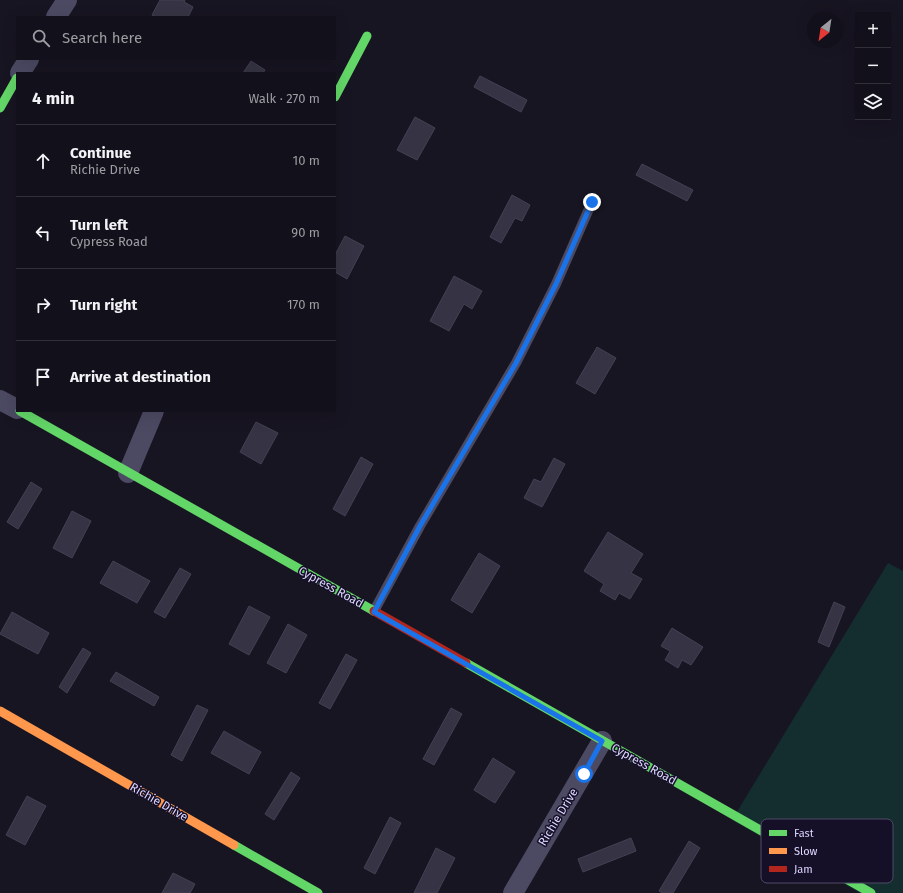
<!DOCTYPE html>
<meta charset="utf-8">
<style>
body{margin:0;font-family:"Fira Sans",sans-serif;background:#1f1e27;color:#f1f3f6}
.controls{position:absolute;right:12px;top:12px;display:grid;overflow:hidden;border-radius:0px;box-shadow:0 4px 16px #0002}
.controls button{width:36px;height:36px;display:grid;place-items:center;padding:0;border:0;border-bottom:1px solid #313039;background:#12101a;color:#f1f3f6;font:20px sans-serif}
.compass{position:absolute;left:807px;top:12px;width:36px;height:36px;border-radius:50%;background:#12101a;box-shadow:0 4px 16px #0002;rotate:210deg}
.stop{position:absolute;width:12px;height:12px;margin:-9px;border:3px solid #1a73e8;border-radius:50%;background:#fff}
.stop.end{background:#1a73e8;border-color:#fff;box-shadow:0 1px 4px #0008}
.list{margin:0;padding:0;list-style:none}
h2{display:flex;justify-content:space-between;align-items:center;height:52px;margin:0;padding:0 16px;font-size:17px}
h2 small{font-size:13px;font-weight:400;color:#9c9da2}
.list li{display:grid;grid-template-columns:26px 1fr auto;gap:12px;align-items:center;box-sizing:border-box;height:72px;padding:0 16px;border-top:1px solid #313039}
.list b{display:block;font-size:15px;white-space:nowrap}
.list p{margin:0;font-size:13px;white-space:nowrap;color:#9c9da2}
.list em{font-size:13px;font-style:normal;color:#9c9da2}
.icon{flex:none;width:22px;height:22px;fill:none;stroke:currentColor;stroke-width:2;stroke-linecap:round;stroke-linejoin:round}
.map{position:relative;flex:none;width:903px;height:893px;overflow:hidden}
.search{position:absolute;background:#12101a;box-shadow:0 4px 16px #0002;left:16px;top:16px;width:320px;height:44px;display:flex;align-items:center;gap:10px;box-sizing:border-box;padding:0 14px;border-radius:0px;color:#9c9da2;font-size:15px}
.panel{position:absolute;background:#12101a;box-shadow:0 4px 16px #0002;left:16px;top:72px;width:320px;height:340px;border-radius:0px}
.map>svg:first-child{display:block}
</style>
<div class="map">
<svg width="903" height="893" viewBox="0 0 903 893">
<rect width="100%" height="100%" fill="#181522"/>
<path fill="#142d2f" d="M888 563 903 571V893H860L732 820Z"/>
<g fill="#363344" stroke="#454055">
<path d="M160 0H185L184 2 193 7 188 17H156L152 15Z"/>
<path d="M251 61 265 70 263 73H243Z"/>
<path d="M480 76 527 100 521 112 474 87Z"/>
<path d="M415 117 435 128 417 160 397 150Z"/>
<path d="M642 164 693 190 687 201 636 175Z"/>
<path d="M512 195 530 205 522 221 515 218 501 243 490 237Z"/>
<path d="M345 236 364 246 347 279 335 272V255Z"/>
<path d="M454 276 482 291 472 309 464 304 449 331 430 321Z"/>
<path d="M597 347 616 358 595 394 576 383Z"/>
<path d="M256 422 278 433 261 464 240 452Z"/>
<path d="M361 457 373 464 345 516 333 509Z"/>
<path d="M554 458 565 464 542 507 524 498 534 479 541 482Z"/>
<path d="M31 482 42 489 18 529 7 522Z"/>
<path d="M72 511 91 521 72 558 53 548Z"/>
<path d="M608 532 643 554 631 573 642 579 630 599 619 593 615 600 600 591 604 584 584 571Z"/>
<path d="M479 553 500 566 472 613 451 600Z"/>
<path d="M113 561 150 581 137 603 100 583Z"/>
<path d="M180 568 191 574 165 618 154 612Z"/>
<path d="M834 602 845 607 829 647 818 642Z"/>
<path d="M249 606 270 617 249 655 229 644Z"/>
<path d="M12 612 49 633 38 654 0 634Z"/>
<path d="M288 624 307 635 286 673 267 663Z"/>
<path d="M672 628 703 647 691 665 682 660 678 668 665 660 670 651 661 646Z"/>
<path d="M83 648 91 653 67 693 59 687Z"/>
<path d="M346 654 357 660 330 709 319 703Z"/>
<path d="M116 672 159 697 154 706 110 681Z"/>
<path d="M197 705 208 710 182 761 171 755Z"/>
<path d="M451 708 462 714 434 765 423 759Z"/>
<path d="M224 731 261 752 249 774 211 753Z"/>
<path d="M493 758 515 772 495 803 474 790Z"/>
<path d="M291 772 300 778 274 820 265 814Z"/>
<path d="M27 796 46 806 25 845 6 835Z"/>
<path d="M390 817 401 823 375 874 364 868Z"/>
<path d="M631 838 636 851 583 872 578 859Z"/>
<path d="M689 841 700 848 673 893H662L659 891Z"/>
<path d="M436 848 455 858 437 893H414Z"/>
<path d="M173 873 195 884 190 893H162Z"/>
</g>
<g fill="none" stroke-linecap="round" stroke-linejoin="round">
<path stroke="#4c4a63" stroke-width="10" d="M374 611 420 526 516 363 556 284 592 202"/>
<g stroke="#4c4a63" stroke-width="20">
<path d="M56 17 67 0"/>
<path d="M20 73 29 59"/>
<path d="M0 400 17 409"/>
<path d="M128 473 154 411"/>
<path d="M513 893 602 741"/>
</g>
<g stroke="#63d668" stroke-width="9">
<path d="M335 97 367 36"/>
<path d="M0 108 17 78"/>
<path d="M20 411 374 611"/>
<path d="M466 663 871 893"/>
<path d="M234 845 318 893"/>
</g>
<path stroke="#ff974d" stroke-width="9" d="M0 711 234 845"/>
<path stroke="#b3261e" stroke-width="9" d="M374 611 466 663"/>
</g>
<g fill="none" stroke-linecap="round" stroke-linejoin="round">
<path stroke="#1a73e8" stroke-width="5" d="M584 774 602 741 374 612 420 526 516 363 556 284 592 202"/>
</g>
<g text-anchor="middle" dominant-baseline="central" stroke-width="3" stroke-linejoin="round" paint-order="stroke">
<g font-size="12" fill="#dcd6ff" stroke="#151027">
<text transform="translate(331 587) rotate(29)">Cypress Road</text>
<text transform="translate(644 764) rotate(29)">Cypress Road</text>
<text transform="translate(159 802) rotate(30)">Richie Drive</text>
<text transform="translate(558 817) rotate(-59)">Richie Drive</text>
</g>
</g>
<rect x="761" y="819" width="132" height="64" rx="6" fill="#151027" stroke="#514b68" stroke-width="1"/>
<rect x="769" y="830" width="18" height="6" fill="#63d668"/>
<rect x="769" y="848" width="18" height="6" fill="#ff974d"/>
<rect x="769" y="866" width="18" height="6" fill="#b3261e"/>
<g font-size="11" fill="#dcd6ff">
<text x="794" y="837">Fast</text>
<text x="794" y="855">Slow</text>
<text x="794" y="873">Jam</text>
</g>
</svg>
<div class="controls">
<button>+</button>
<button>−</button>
<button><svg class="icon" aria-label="layers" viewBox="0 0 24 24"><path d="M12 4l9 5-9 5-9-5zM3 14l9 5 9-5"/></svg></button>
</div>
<svg class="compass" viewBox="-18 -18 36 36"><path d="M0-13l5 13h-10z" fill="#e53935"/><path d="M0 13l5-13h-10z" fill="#9c9da2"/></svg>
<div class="stop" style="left:584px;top:774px"></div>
<div class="stop end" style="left:592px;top:202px"></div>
<div class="search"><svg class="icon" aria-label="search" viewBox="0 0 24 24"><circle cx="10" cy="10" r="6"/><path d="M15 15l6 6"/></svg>Search here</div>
<section class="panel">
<h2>4 min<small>Walk · 270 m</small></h2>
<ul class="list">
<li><svg class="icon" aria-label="ahead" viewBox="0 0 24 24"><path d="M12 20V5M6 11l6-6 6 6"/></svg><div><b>Continue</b><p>Richie Drive</p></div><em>10 m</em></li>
<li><svg class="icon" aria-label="left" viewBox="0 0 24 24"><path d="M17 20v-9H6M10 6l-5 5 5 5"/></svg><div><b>Turn left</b><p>Cypress Road</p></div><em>90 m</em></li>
<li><svg class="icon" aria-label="right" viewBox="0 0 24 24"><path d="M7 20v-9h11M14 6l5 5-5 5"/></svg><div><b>Turn right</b></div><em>170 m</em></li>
<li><svg class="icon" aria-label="arrive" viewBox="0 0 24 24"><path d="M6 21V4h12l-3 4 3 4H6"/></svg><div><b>Arrive at destination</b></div></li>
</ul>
</section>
</div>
